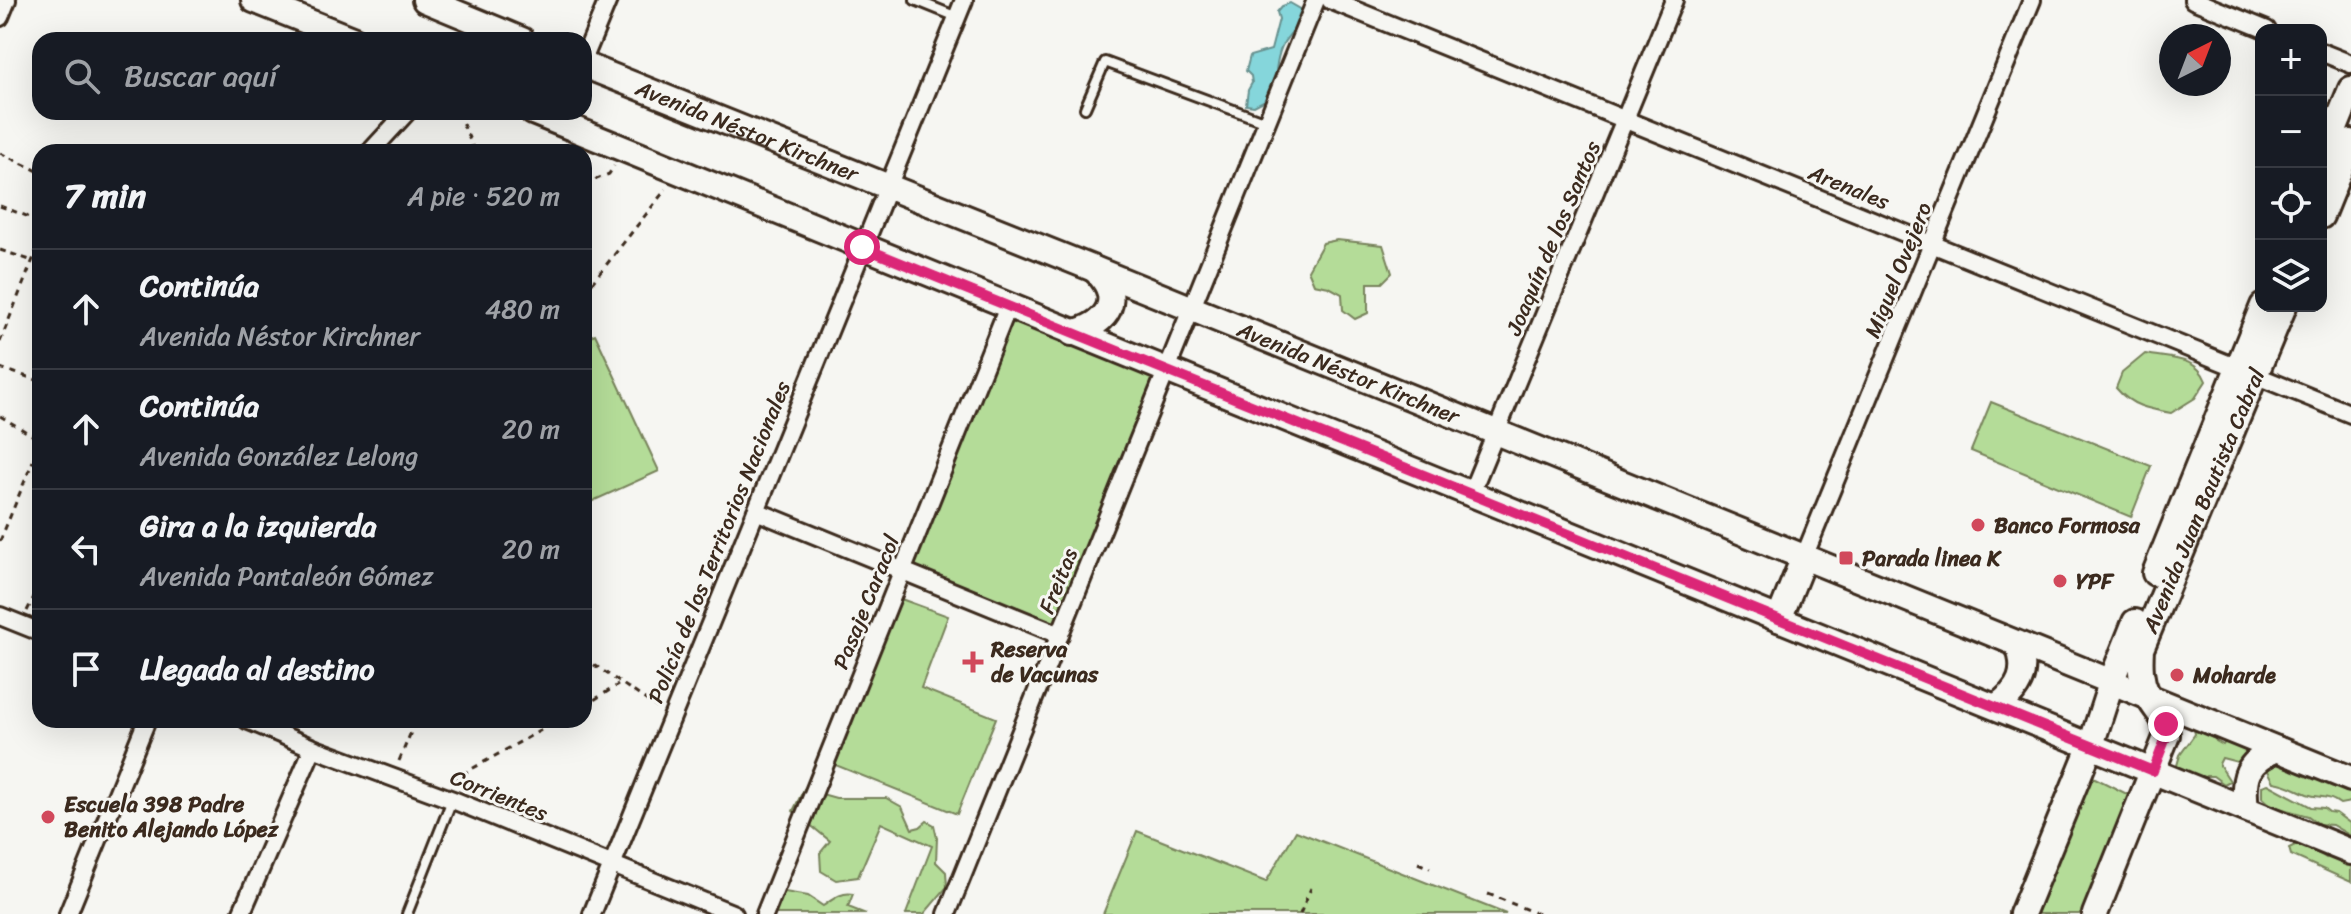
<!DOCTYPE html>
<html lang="es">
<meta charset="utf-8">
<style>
body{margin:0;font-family:Sriracha,sans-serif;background:#242831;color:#f1f3f6}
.controls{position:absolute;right:24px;top:24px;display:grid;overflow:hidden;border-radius:16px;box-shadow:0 8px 32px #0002}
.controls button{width:72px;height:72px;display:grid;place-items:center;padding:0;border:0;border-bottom:2px solid #363941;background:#171b24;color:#f1f3f6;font:40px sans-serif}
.compass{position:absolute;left:2159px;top:24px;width:72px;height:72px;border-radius:50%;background:#171b24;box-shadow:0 8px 32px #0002;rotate:42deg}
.stop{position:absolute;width:24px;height:24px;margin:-18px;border:6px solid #db2777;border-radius:50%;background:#fff}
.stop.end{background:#db2777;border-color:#fff;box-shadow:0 2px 8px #0008}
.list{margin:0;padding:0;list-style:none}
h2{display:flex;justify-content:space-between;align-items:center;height:104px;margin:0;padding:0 32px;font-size:34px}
h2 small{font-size:26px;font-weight:400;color:#9ea1a6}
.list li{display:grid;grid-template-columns:52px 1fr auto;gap:24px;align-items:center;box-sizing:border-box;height:120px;padding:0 32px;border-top:2px solid #363941}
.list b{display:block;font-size:30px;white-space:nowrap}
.list p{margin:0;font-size:26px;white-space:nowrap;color:#9ea1a6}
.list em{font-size:26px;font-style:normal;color:#9ea1a6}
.icon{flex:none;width:44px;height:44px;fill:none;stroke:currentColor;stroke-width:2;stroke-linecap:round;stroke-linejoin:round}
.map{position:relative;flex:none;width:2351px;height:914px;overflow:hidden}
.search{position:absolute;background:#171b24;box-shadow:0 8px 32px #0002;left:32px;top:32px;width:560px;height:88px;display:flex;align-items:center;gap:20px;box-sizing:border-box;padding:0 28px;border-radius:24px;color:#9ea1a6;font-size:30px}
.panel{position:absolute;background:#171b24;box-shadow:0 8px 32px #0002;left:32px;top:144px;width:560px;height:584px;border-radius:24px}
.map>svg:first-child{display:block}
</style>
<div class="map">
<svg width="2351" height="914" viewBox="0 0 2351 914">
<rect width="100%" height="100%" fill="#f6f6f2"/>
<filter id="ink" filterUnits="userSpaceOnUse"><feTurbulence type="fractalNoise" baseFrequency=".0125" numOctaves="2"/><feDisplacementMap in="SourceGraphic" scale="16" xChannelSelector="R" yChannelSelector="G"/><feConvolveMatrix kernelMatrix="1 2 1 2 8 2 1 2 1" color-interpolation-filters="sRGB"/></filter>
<g filter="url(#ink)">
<g fill="#b4dc98" stroke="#78835b" stroke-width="2">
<path d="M1337 240 1383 245 1392 273 1382 283H1368V313L1355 319 1343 310 1342 294 1329 287 1314 284 1308 270 1323 243Z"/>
<path d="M1011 313 1160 374 1056 627 909 566Z"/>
<path d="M595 334 659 471 584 505V339Z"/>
<path d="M2145 354C2168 359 2197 356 2206 381L2195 398 2171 413C2148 409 2131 406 2116 388L2122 373Z"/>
<path d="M1991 402 2151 466 2131 517 1971 451Z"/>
<path d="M901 599 948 616 921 688 996 718 957 814 833 764Z"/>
<path d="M2203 717 2216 741 2223 745 2238 723 2252 755 2241 763 2222 758 2219 764 2230 781 2224 784 2213 776H2206L2195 785 2174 776 2180 755 2195 734 2192 720Z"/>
<path d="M2277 760 2295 771 2308 769 2351 787V802L2340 804C2327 794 2320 799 2307 794 2295 789 2288 784 2274 782L2268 771 2271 762Z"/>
<path d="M2087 774 2127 794 2132 801 2104 878 2095 874 2093 877 2101 885 2094 914H2026Z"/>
<path d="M2268 784 2311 807 2324 808 2329 812 2336 813 2351 824V836L2332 825 2319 824 2308 816 2272 806 2262 797V786Z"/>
<path d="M804 789 836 798H886L902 807 912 829 920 827 927 821 934 825 937 838 936 862 946 872 947 887 924 914H906L932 846 881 823 858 877 836 880 821 871 820 853 830 841 793 811Z"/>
<path d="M1137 831 1266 882 1296 831 1506 914H1103Z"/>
<path d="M2297 844 2310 847 2326 858 2336 849 2351 859V882L2291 855 2289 848Z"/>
<path d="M779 891 808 896 823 906C832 900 842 891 853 894L848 907 866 914H758Z"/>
</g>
<path fill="#85d6db" stroke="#67918f" stroke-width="2" d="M1290 3 1302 10 1304 17C1299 26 1293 30 1287 38 1275 52 1276 78 1273 96L1254 106 1246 105 1248 90 1252 83 1251 76 1246 71 1250 56 1271 50 1279 19 1277 12 1282 6Z"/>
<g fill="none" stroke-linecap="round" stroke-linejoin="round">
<defs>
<g id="lane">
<path d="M915 0 957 17"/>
<path d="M1085 108 1105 62 1266 122"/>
<path d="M407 914 452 800"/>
</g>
<g id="street">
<path d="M1330 0 2351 414"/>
<path d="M2193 0 2267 30"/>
<path d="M0 17 7 0"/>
<path d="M2321 52 2351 64"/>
<path d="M584 58 608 0"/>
<path d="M370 152 407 112"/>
<path d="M1471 493 1674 0"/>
<path d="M756 511 1060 635"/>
<path d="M1804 557 2032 0"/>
<path d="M0 616 40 632"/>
<path d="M247 720 313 748 453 800 734 914"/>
<path d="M68 914 147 720"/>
<path d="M241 914 313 748"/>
<path d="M592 914 964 0"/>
<path d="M765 914 1008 307"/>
<path d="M947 914 1316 0"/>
</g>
<g id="secondary">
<path d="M254 0 354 40"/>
<path d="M425 0 522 40"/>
<path id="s1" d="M584 65 1094 269 2351 779"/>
<path d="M533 112 2351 852"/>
<path d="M2321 163 2351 89"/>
<path d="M2321 216 2351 142"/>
<path d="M1072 333C1109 323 1125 299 1094 269"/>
<path d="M2155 573 2263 306"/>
<path d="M1779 619 1804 557"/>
<path d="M1997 706C2020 690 2029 671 2017 644"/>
<path d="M2246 809C2242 777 2246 762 2277 749"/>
<path d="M2022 914 2091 745 2113 677 2135 622"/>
<path id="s2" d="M2095 914 2167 735C2165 714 2155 711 2147 694 2140 679 2140 665 2141 649L2284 306"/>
</g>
</defs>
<use href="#lane" stroke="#3b2a1e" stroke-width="14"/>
<use href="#street" stroke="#3b2a1e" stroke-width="22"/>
<use href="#secondary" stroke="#3b2a1e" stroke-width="30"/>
<g stroke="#3b2a1e" stroke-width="3" stroke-dasharray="6 6" stroke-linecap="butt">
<path d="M460 112 459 115 475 152"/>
<path d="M0 153 40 172"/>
<path d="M584 184 609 174 614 166"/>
<path d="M0 206 40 221"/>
<path d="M0 250 33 261"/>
<path d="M584 293 666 189"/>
<path d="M0 342 40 242"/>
<path d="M0 368 40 381"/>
<path d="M0 416 40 440"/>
<path d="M40 443 33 461 40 464"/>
<path d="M0 541 33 461"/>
<path d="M27 611 40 585"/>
<path d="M584 658 658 708"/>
<path d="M584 695 595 699"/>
<path d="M584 706 618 685"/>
<path d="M399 761 416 720"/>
<path d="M452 780 559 720"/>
<path d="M1418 863 1430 868"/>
<path d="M1488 894 1538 914"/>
<path d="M1300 914 1311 888"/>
</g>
<use href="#lane" stroke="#f6f6f2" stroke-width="8"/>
<use href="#street" stroke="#f6f6f2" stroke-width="16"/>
<use href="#secondary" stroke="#f6f6f2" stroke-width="24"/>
</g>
</g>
<g fill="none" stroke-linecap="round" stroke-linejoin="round" filter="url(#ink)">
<path stroke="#db2777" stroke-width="10" d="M862 247 2153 771 2167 735 2166 724"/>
</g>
<g fill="#d1495b" stroke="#f6f6f2" stroke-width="3">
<circle cx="1978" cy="525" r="8"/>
<rect x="1838" y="550" width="16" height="16" rx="4"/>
<circle cx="2060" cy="581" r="8"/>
<path d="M969 650h8v8h8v8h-8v8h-8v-8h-8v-8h8z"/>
<circle cx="2177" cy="675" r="8"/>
<circle cx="48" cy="817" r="8"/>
</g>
<g text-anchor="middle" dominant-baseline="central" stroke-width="6" stroke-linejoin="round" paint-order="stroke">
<g font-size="22" fill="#3b2a1e" stroke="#f6f6f2">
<text stroke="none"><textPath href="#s1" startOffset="176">Avenida Néstor Kirchner</textPath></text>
<text transform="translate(1849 187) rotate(22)">Arenales</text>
<text transform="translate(1553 238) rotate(-67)">Joaquín de los Santos</text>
<text transform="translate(1898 270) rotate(-68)">Miguel Ovejero</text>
<text stroke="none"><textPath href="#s1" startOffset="824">Avenida Néstor Kirchner</textPath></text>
<text stroke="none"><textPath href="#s2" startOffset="446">Avenida Juan Bautista Cabral</textPath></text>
<text transform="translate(719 542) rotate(-68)">Policía de los Territorios Nacionales</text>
<text transform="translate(1058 581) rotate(-68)">Freitas</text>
<text transform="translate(866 602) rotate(-68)">Pasaje Caracol</text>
<text transform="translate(499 795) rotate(22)">Corrientes</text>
</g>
<g font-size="22" font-weight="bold" fill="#3b2a1e" stroke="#f6f6f2" text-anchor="start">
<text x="1994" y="525">Banco Formosa</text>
<text x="1862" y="558">Parada linea K</text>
<text x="2076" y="581">YPF</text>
<text x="991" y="649">Reserva<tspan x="991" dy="25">de Vacunas</tspan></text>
<text x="2193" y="675">Moharde</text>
<text x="64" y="804">Escuela 398 Padre<tspan x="64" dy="25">Benito Alejando López</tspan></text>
</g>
</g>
</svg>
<div class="controls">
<button>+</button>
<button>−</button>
<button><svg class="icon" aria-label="locate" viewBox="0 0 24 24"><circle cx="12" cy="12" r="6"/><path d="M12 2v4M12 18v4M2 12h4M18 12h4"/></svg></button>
<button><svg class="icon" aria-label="layers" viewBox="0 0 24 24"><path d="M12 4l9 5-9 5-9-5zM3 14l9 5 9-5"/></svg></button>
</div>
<svg class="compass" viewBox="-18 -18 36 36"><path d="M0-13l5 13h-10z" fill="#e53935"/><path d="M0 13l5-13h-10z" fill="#9ea1a6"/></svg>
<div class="stop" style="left:862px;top:247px"></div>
<div class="stop end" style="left:2166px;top:724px"></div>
<div class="search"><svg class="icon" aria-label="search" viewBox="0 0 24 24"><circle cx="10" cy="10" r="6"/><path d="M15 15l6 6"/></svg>Buscar aquí</div>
<section class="panel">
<h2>7 min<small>A pie · 520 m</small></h2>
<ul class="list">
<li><svg class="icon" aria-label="ahead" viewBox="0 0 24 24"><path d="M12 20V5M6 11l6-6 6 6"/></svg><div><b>Continúa</b><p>Avenida Néstor Kirchner</p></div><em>480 m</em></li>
<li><svg class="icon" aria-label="ahead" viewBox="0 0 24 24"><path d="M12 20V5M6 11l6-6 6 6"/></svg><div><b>Continúa</b><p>Avenida González Lelong</p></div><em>20 m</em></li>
<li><svg class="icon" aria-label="left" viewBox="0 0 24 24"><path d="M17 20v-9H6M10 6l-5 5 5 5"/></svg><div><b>Gira a la izquierda</b><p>Avenida Pantaleón Gómez</p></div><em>20 m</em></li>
<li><svg class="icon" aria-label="arrive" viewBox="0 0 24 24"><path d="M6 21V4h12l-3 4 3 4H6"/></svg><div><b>Llegada al destino</b></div></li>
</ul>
</section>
</div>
